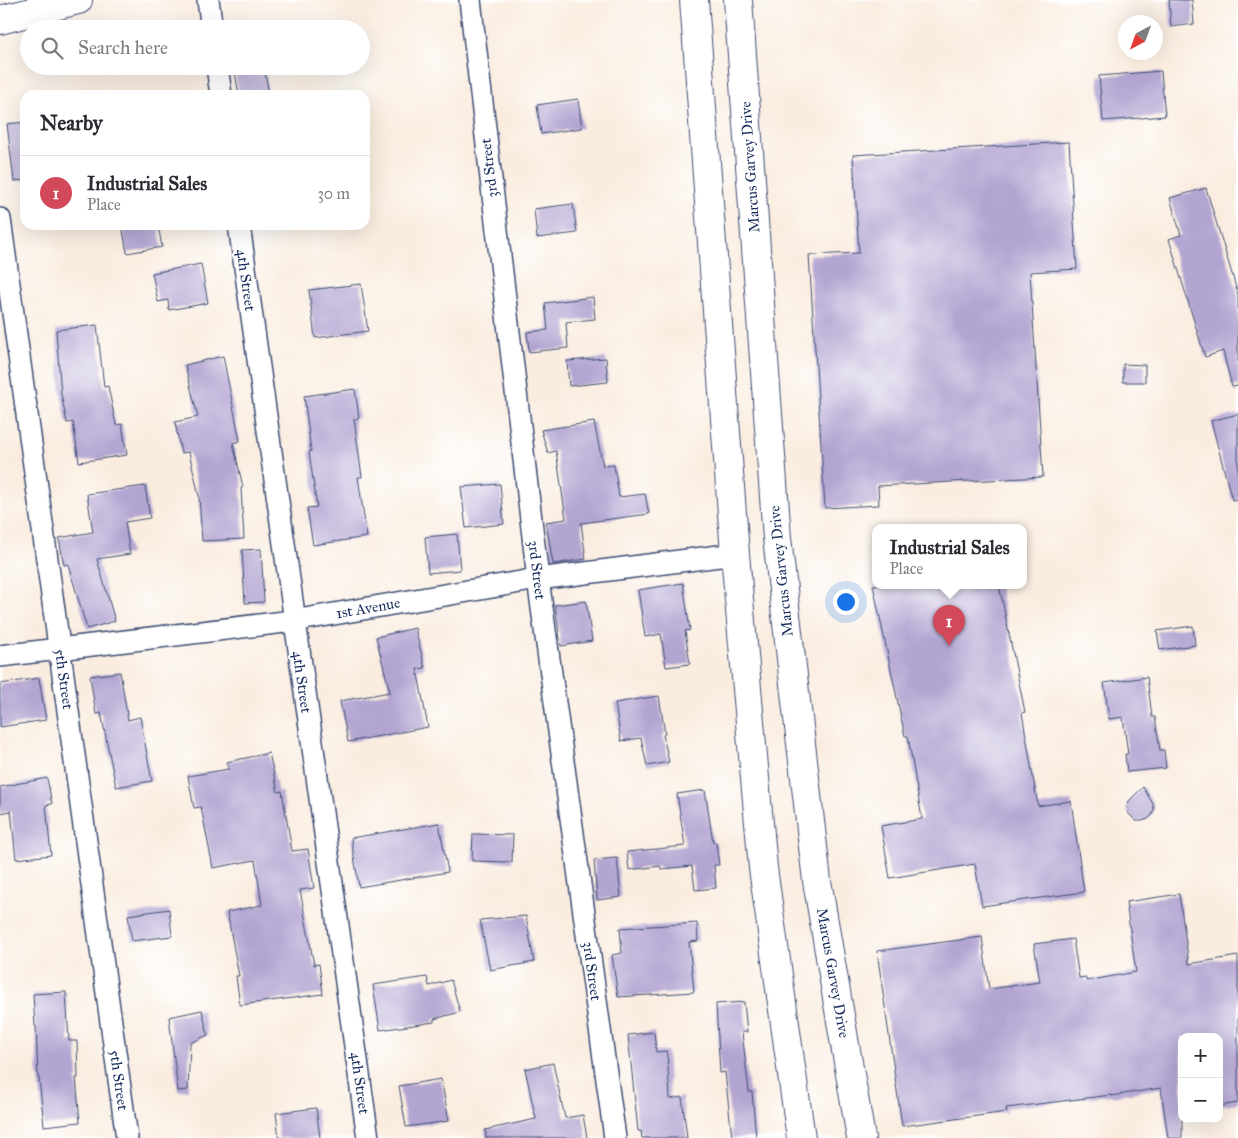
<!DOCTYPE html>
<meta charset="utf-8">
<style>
body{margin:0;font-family:"IM FELL Great Primer",serif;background:#f2f2f3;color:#2b2b33}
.controls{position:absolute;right:15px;bottom:15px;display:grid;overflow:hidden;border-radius:10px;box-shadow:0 5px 20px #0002}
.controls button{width:45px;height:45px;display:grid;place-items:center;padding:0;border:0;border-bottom:1px solid #e1e1e2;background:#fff;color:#2b2b33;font:25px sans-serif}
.compass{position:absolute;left:1118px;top:15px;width:45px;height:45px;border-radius:50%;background:#fff;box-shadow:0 5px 20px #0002;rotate:221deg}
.you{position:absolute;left:845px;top:601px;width:18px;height:18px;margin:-12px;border:4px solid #fff;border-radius:50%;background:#1a73e8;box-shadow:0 0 0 8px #1a73e833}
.badge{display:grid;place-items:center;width:32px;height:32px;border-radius:50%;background:#d1495b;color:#fff;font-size:16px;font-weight:700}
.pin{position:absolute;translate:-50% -41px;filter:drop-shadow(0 1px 2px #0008)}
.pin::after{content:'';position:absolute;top:26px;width:18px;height:15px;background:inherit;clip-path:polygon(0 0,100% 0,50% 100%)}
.popup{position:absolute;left:872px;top:524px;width:155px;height:65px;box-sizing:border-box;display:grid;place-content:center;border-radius:10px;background:#fff;filter:drop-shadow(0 1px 4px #0005);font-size:16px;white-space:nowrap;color:#7c7c81}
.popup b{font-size:19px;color:#2b2b33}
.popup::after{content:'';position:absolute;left:50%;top:100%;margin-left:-10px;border:10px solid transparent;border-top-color:#fff}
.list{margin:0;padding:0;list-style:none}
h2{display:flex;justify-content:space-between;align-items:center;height:65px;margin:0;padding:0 20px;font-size:21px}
h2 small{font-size:16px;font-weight:400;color:#7c7c81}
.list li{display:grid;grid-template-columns:32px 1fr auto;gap:15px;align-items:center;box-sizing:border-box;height:75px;padding:0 20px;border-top:1px solid #e1e1e2}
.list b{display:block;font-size:19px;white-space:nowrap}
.list p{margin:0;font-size:16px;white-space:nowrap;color:#7c7c81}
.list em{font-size:16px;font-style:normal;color:#7c7c81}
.icon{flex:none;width:28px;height:28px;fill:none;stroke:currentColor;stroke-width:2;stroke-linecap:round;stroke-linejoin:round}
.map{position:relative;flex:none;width:1238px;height:1138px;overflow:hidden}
.search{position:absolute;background:#fff;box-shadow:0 5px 20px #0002;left:20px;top:20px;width:350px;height:55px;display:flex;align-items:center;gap:12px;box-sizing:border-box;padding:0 18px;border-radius:28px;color:#7c7c81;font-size:19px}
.panel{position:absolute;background:#fff;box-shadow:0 5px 20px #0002;left:20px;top:90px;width:350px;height:140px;border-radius:15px}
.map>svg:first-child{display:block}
</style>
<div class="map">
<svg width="1238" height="1138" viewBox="0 0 1238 1138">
<rect width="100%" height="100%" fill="#fff"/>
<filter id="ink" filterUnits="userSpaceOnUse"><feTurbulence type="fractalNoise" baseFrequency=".02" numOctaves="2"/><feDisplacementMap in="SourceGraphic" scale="10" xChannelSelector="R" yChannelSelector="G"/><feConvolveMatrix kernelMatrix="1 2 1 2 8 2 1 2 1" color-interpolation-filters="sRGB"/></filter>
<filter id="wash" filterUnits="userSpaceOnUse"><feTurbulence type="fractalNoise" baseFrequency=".0096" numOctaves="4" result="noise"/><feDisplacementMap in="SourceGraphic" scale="20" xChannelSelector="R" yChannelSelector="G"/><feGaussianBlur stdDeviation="1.12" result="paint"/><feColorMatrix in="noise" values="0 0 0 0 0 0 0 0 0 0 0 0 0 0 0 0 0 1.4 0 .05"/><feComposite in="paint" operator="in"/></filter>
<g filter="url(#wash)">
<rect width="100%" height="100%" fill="#faede0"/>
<g id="blocks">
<g fill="#b3a5d2">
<path d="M1169 0H1192L1194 24 1171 27Z"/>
<path d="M234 66H264L269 95H239Z"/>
<path d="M1161 71 1165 116 1103 121 1099 76Z"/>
<path d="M578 99 582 128 541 134 537 105Z"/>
<path d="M25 122V180L14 181 7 124Z"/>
<path d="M1069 142 1077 269 1030 272 1043 477 878 486 879 505 825 508 809 255 859 253 853 155Z"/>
<path d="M1206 188 1238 294V386L1232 387 1223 351 1205 357 1169 239 1181 235 1170 198Z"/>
<path d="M573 204 577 233 537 238 534 209Z"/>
<path d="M122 225H158L162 247 127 253Z"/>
<path d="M201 264 208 303 169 310 168 300 158 302 152 273Z"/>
<path d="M361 284 368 331 315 338 309 290Z"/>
<path d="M593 297 595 319 566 322 568 348 529 352 527 332 548 330 545 303Z"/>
<path d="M97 325 104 387 108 386 116 425 122 424 127 455 79 462 73 422 67 423 61 394 56 330Z"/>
<path d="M223 356 240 441 233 443 243 487 241 488 244 539 202 541 199 496 189 452 181 453 175 422 198 417 185 365Z"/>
<path d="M606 358 608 382 569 386 567 361Z"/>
<path d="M1123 364 1145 365V382H1123Z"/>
<path d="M355 389 359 418 354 419 362 477H358L367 537 313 545 307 508 317 507 309 452 311 451 304 396Z"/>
<path d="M1238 414V499L1232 500 1211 421Z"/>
<path d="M594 422 603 466 614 465 619 497 645 494 649 514 581 523 586 559 553 564 546 522 566 519 556 451 548 453 541 430Z"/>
<path d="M500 484 504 524 466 528 461 487Z"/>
<path d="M145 486 150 518 125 522 130 554 97 559 115 621 87 629 68 564 64 565 59 538 93 532 87 494Z"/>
<path d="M457 534 460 570 428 573 425 537Z"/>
<path d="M261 549 264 602 245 603 242 550Z"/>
<path d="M683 583 690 630 685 631 690 664 666 667 661 634 645 637 638 590Z"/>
<path d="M873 585H999L1025 712 1022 713 1038 806 1071 801 1084 892 982 906 975 864 890 878 881 826 922 819 908 736H905Z"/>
<path d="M586 601 592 641 561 646 555 605Z"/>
<path d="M1193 626 1195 645 1160 650 1157 631Z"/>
<path d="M415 628 425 668 417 669 428 727 348 742 340 701 390 692 376 637Z"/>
<path d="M120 672 128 720 140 717 152 781 116 787 101 713 96 714 90 676Z"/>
<path d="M1147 677 1152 717H1155L1160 750H1164L1166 768 1127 772 1125 754H1128L1123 717 1109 719 1104 683Z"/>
<path d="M39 678 46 720 0 727V684Z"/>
<path d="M659 696 665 734 663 735 669 762 647 766 641 738 621 741 615 703Z"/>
<path d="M269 753 278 792 282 791 292 851 308 849 314 888 300 890 314 965 319 964 323 994 240 1005 236 976H239L227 912 262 905 255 860 213 868 201 807 194 808 188 776 229 769 227 762Z"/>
<path d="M47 778 52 804 46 805 51 855 16 859 11 811 0 813V787Z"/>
<path d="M1143 787 1153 804 1154 810 1152 815 1148 819 1142 821H1136L1128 813 1127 807 1129 801Z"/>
<path d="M705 790 713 842H716L719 865H714L716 888 695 890 692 866 661 869 660 866 629 870 627 852 685 846 677 794Z"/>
<path d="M439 823 448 872 359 887 351 838Z"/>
<path d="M473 834 513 835 512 862 472 861Z"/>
<path d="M617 858 621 897 597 900 594 860Z"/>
<path d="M1179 894 1189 964 1238 956V1103L1219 1106V1037H1182V1138H1168L1161 1088 1111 1096V1095L1006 1108 1007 1112 902 1126 877 951 982 937 989 989 1040 982 1034 944 1073 939 1079 978 1086 977V981L1136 972 1126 902Z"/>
<path d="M169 909 172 936 132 941 128 915Z"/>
<path d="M526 916 534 962 490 970 480 920Z"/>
<path d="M697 923 698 941 689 942 694 992 618 997 612 955 622 953 620 928Z"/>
<path d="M427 977 429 986 451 980 460 1012 434 1019V1022L380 1030 373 985Z"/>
<path d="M66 992 69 1041H77L78 1078H76L80 1122 44 1126 39 1078H38L36 1026H35L33 994Z"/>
<path d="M744 1002 747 1032H742L749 1092H752L756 1138H732L725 1072 720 1073 716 1004Z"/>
<path d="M202 1010 208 1035 190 1043 188 1090 178 1091 169 1017Z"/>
<path d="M654 1032 656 1052 667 1051 670 1099 682 1097 687 1138H642L641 1131H638L628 1035Z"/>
<path d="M553 1063 565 1118 583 1115 587 1138H486L485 1130 536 1119 525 1069Z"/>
<path d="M441 1079 449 1121 406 1127 399 1086Z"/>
<path d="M316 1108 320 1138H279L276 1113Z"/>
</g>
</g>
</g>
<g filter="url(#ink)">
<use href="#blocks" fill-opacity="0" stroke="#3c4c72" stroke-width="1"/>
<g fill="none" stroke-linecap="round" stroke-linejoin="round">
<defs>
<g id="minor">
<path d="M208 0 212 29"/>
<path d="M470 0 538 579 615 1138"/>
<path d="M217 66 221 95"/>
<path d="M0 219 127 1138"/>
<path d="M239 225 368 1138"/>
<path d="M0 656 293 621 538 579 735 554"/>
</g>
<path id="secondary" d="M0 20 78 0"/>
<g id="trunk">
<path d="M694 0 735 554 763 868 801 1138"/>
<path d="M738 0 777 538 817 881 861 1138"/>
</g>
</defs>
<use href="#minor" stroke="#3c4c72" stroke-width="24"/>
<use href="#secondary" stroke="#3c4c72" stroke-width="30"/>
<use href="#trunk" stroke="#3c4c72" stroke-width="30"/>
<use href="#minor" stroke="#fff" stroke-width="21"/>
<use href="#secondary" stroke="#fff" stroke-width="28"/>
<use href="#trunk" stroke="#fff" stroke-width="28"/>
</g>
</g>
<g text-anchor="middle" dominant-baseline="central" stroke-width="4" stroke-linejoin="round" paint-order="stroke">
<g font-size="15" fill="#1b2f5e" stroke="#fff">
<text transform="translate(750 167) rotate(-94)">Marcus Garvey Drive</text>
<text transform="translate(489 168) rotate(-97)">3rd Street</text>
<text transform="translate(246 280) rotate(82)">4th Street</text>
<text transform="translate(537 570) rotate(83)">3rd Street</text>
<text transform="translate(781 571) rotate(-96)">Marcus Garvey Drive</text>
<text transform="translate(368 608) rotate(-10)">1st Avenue</text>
<text transform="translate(64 679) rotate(82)">5th Street</text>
<text transform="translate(302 682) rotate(82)">4th Street</text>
<text transform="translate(592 971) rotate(82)">3rd Street</text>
<text transform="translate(833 973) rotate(80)">Marcus Garvey Drive</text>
<text transform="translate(119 1080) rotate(82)">5th Street</text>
<text transform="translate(360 1083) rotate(82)">4th Street</text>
</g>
</g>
</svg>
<div class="controls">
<button>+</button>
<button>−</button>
</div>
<svg class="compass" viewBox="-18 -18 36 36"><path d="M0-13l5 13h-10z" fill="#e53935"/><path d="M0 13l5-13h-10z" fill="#7c7c81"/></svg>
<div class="you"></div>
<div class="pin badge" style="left:949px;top:646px">1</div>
<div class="popup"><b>Industrial Sales</b>Place</div>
<div class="search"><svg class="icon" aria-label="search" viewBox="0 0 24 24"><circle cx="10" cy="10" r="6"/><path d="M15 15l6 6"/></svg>Search here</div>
<section class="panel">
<h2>Nearby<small></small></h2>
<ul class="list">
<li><span class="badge">1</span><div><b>Industrial Sales</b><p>Place</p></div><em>30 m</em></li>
</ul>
</section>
</div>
